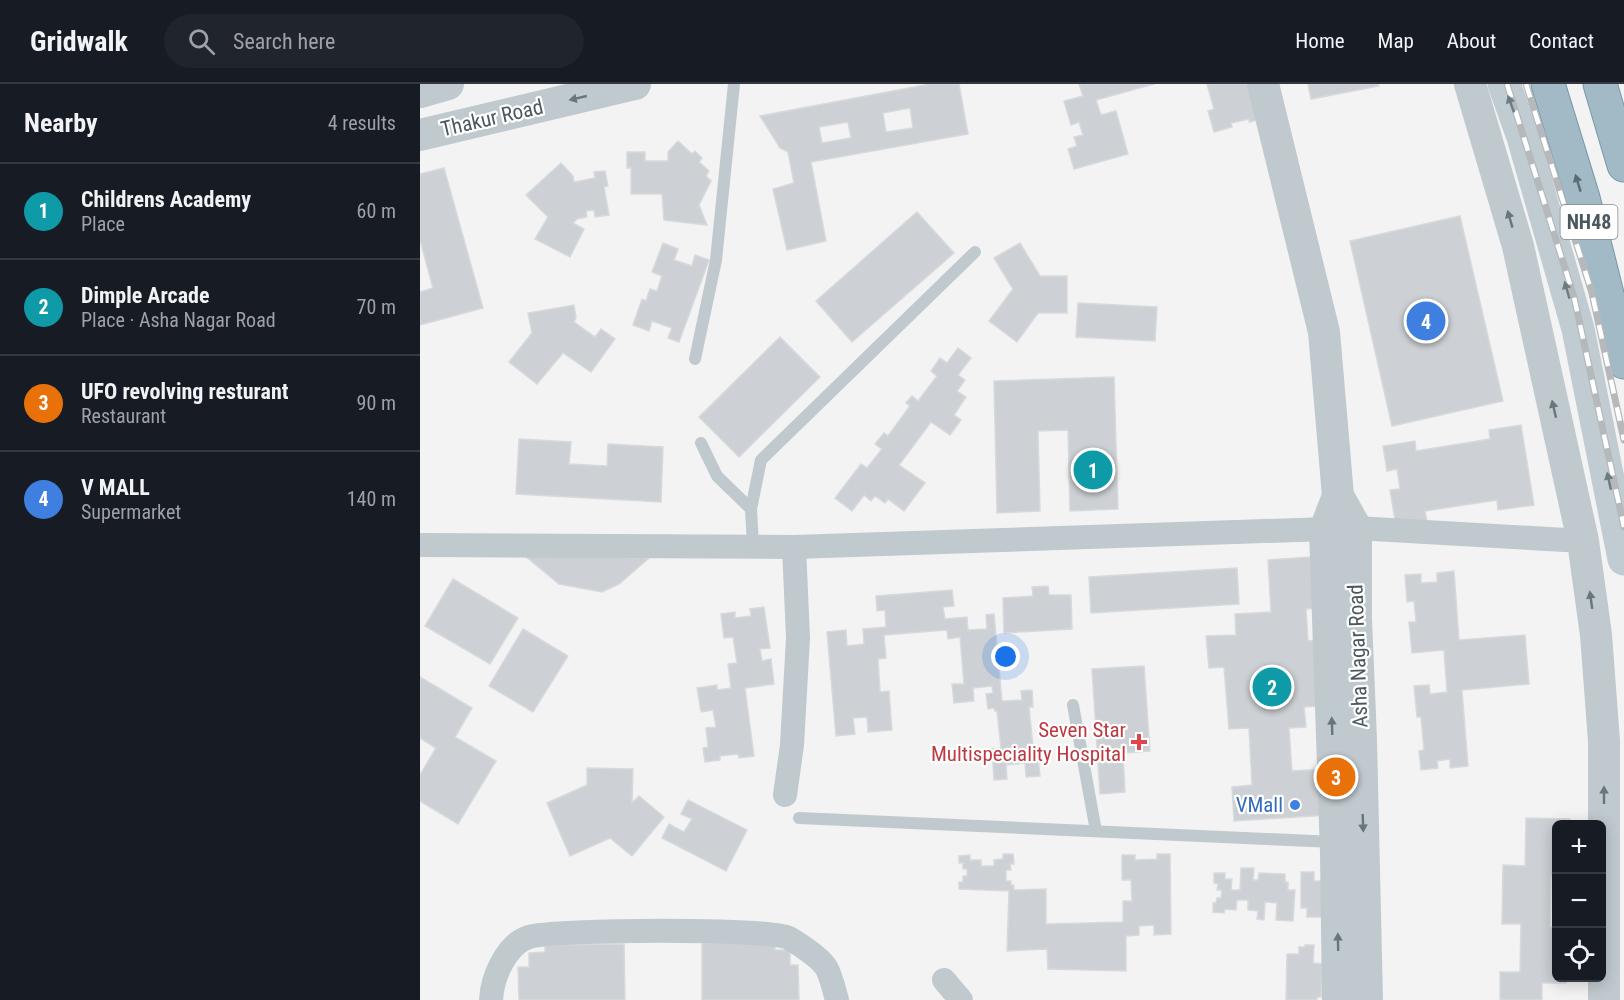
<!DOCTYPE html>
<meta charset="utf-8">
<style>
body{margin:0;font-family:"Roboto Condensed",sans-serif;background:#20242c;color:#f1f3f6}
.controls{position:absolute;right:18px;bottom:18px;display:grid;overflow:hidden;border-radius:9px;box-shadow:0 3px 15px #0003}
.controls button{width:54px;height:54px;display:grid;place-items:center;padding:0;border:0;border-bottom:2px solid #363941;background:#171b24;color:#f1f3f6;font:30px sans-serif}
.you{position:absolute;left:586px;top:573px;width:21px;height:21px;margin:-15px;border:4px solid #fff;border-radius:50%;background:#1a73e8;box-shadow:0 0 0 9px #1a73e833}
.badge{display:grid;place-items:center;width:39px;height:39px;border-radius:50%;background:#2695db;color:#fff;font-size:20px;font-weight:700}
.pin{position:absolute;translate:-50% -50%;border:3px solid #fff;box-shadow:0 2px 6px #0006}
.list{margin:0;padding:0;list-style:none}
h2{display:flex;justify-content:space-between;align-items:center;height:78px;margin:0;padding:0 24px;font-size:26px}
h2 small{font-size:20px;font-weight:400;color:#9ea1a6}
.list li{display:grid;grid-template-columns:39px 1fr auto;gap:18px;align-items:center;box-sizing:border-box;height:96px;padding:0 24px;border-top:2px solid #363941}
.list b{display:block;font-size:22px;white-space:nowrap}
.list p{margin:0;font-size:20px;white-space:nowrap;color:#9ea1a6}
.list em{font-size:20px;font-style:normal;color:#9ea1a6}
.icon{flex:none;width:33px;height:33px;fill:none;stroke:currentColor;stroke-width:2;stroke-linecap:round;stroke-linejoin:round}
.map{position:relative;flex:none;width:1204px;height:916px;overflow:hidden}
header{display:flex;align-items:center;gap:36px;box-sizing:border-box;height:84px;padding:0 30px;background:#171b24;border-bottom:2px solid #363941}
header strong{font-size:28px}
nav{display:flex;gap:33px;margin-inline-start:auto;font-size:21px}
.search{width:420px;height:54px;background:#20242c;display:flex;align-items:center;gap:15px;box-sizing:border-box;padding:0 21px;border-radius:33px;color:#9ea1a6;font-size:22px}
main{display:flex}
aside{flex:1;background:#171b24}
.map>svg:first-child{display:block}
</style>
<header>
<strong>Gridwalk</strong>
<div class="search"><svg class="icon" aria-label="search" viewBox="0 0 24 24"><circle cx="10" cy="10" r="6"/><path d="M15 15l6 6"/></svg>Search here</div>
<nav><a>Home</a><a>Map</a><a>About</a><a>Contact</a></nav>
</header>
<main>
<aside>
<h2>Nearby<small>4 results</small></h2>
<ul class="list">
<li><span class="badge" style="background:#0f9aa8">1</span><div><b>Childrens Academy</b><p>Place</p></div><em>60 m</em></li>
<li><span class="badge" style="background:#0f9aa8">2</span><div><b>Dimple Arcade</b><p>Place · Asha Nagar Road</p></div><em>70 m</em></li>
<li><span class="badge" style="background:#e8710a">3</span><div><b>UFO revolving resturant</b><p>Restaurant</p></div><em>90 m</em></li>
<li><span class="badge" style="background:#3f7fe0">4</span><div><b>V MALL</b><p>Supermarket</p></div><em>140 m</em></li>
</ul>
</aside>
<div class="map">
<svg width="1204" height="916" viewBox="0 0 1204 916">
<rect width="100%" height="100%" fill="#f4f3f3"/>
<g fill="#cdd0d4" stroke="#d7dadd" stroke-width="1.5" fill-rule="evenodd">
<path d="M510 0H539L548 50 391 78 406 157 367 166 353 105 374 99 368 68 360 64 340 32ZM490 24 493 44 466 48 463 29ZM428 38 431 54 402 59 399 43Z"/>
<path d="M659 0H734L676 16 681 31 696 27 708 70 654 85 648 65 657 62 654 53 663 51 659 38 651 41 644 17 663 12Z"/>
<path d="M787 0H836L846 34 829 38V35L811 39 812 43 794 48 788 27 794 25Z"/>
<path d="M888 0H958L959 2 891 15Z"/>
<path d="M258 57 272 70 275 67 282 74 279 78 289 87 286 92 291 97 279 121 287 141 244 136 242 110H211V84H207V68H225V77H248V68Z"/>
<path d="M141 79 153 92 154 98 175 94 174 88 185 87 188 102 184 103 189 131 175 133 174 126 166 127 167 133 157 135 153 139 164 145 150 173 115 155 128 133 106 111Z"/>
<path d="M24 84 63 224 0 241V208L13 204 0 156V90Z"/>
<path d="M497 128 534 169 432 258 396 217Z"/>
<path d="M1040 132 1083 317 972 342 930 157Z"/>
<path d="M243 159 258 165 254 176 272 182 275 171 289 176 259 258 248 254 252 244 232 237 229 247 213 241 222 215 226 217 230 205 237 207 242 192 232 188Z"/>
<path d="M600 159 620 192H647V229H618L597 258 569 237 593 205 574 174Z"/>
<path d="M658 219 737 223 735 257 656 253Z"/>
<path d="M154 221 156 234 154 238 175 253 181 245 195 255 171 288 143 269 117 300 89 278 112 249 108 229Z"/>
<path d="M360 253 400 293 319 373 279 333Z"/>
<path d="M538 264 551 274 538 291 545 296 537 307 546 313 534 331 541 336 530 351 511 338 479 381 505 399 484 427 468 415 465 419 455 412 451 417 444 411 432 427 415 414 441 380 447 384 462 365 455 360 464 349 468 352 490 322 486 319 492 312 498 317 517 292 511 287 520 274 527 279Z"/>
<path d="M694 293 698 425 650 427 648 346 618 347 620 427 577 429 574 297Z"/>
<path d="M1101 341 1114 421 1078 426 1077 416 1005 427 1007 437 976 442 970 406 980 405 977 385 967 387 963 362 995 357 996 367 1070 355 1069 346Z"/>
<path d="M99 355 151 358 149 380 187 382 188 360 243 363 241 418 96 410Z"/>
<path d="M104 471 229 474 199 500 182 508 139 500Z"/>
<path d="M890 473 894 524 886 525 888 557 896 556 900 622 884 623 886 643 869 644 872 687 904 685 908 731 814 737 812 703 832 701 829 644 809 645 804 583 789 584 786 552 816 551 815 530 851 528 848 476Z"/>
<path d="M817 484 819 520 671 529 669 493Z"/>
<path d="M1034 487 1039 556 1105 551 1109 600 1042 606 1048 682 1030 684V675L1017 677 1018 684 1001 686 999 667 1004 666 1001 633H997L994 602 1009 601 1010 610 1027 608 1024 566 992 569 989 538H996L994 517 987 518 985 491 1001 490V499L1017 498V489Z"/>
<path d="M33 495 98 534 70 580 5 542Z"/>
<path d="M628 502 629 511H651L652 545 584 549 583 514 613 512 612 503Z"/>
<path d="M532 506 534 522 523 523 525 535 547 533 548 546 567 545 566 531 574 530 582 617 602 616 601 607 612 606 613 623H609L613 663H617L620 692 606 693 605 679 586 681 587 695 574 696 572 665 581 664 577 627H575L574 624 568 625 566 610 573 609 572 602 553 604 554 617 534 619 532 600H544L540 553 528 555 527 546 464 551 466 574 458 575 460 608 469 607 472 646 448 648 447 633 433 634 435 650 416 652 407 548 426 546 427 562 444 560 443 545 466 543 465 526 457 527 456 512Z"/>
<path d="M344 523 350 564 340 565 342 577 351 575 354 600 325 604 334 672 319 674 318 670 300 672V676L285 678 283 664 288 663 286 644 296 643 293 626 281 628 277 604 297 601V606L311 604 308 580 317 579 313 553 304 554 301 530 315 528V534L331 532 330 525Z"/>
<path d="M103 545 148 572 113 628 69 602Z"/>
<path d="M724 582 730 667 703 669 705 708 680 710 672 585Z"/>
<path d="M0 593 52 624 35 653 76 677 38 740 0 717V691L16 664 0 654Z"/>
<path d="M167 684 213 685 212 719 219 712 244 733 212 772 190 754 150 772 127 719 167 701Z"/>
<path d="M268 716 327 746 306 787 242 754 249 740 264 748 272 735 261 730Z"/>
<path d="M1106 734 1150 735V740H1136V793H1131L1130 843H1136V894H1146V899H1122V916H1080V888H1100L1101 840H1082L1083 781 1105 782Z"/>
<path d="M583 770H593L594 780H590L591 786H586V797H591V801H594V806L626 805V840L703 838V817H712L711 796H702V771H715V776L737 775V770H750L751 850 734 851V841L719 842V851L706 852V887L628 885 627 865 587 867 589 807 539 805V798H543V792H547V785H543V779H539V772L550 771V776H561V782H574V776L583 775Z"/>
<path d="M821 784H834L833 796H838L839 789 865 790V798H868V806H875L873 837 856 836 857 819 845 818 844 836 837 835 838 827 828 826V816H817L816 826 805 825 804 829 793 828V819H796L797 814H801L802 806H797L798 800 794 799V789H805V795H812L811 806H820Z"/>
<path d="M881 788H894V797H911V833H887V824H881Z"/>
<path d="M355 857V866H370V881H378L379 916H282V859Z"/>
<path d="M204 860 205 916H99L98 883H109V869L125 868V861Z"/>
<path d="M885 861H894L893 879 902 880 901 913H897V916H866L867 870H879V863H885Z"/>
</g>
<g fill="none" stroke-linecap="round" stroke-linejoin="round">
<defs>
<g id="trunk">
<path d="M1128 0 1163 114 1204 278"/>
<path d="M1180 0 1204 81"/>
</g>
</defs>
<use href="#trunk" stroke="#7998a9" stroke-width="35"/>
<g stroke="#bfc9ce" stroke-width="12">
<path d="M275 275 296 176 314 0"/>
<path d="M281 359 297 392 331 425"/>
<path d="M333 462 331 425 341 376 555 168"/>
<path d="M653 621 676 747"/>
<path d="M379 734 914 758"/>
</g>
<g stroke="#bfc9ce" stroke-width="24">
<path d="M0 461 374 463 936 444 1163 457"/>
<path d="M365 711 372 661 378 554 374 463"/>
<path d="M524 896 541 916"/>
<path d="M71 916C72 894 86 860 109 853 134 845 350 844 369 854 379 860 402 875 407 885 412 895 414 906 417 916"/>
</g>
<g stroke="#bfc9ce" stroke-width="32">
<path d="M843 0 904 248 918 412 936 444V535L941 656 947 916"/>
<path d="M1050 0 1098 162 1163 457 1176 551 1184 657V916"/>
<path d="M0 8 28 0"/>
<path d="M0 51 215 0"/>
<path d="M918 412 905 446 916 769 918 916"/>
</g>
<path stroke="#c0ccd2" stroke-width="33" d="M1084 0 1103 53 1158 245 1204 475"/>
<use href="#trunk" stroke="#a1bac6" stroke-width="33"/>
<defs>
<g id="rail">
<path d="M1087 0 1154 213 1204 443"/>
<path d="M1106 0 1172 209 1204 356"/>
</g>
</defs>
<use href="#rail" stroke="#b5b9bc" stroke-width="7"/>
<use href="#rail" stroke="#fff" stroke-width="4.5" stroke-dasharray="14" stroke-linecap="butt"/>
</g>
<defs><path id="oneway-solid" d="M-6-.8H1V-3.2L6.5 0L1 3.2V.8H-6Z" transform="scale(1.5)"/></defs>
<g fill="#68757b">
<use href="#oneway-solid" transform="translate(158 14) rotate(167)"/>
<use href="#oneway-solid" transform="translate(1090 135) rotate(-106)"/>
<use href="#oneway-solid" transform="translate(1134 325) rotate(-103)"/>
<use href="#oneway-solid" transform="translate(1171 516) rotate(-98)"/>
<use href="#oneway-solid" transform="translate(912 642) rotate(-92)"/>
<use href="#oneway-solid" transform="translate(1184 711) rotate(-90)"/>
<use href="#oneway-solid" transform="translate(943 739) rotate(88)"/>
<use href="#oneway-solid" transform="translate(918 858) rotate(-91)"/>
</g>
<g fill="#6e7c82">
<use href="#oneway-solid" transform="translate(1091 20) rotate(-110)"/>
<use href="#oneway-solid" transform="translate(1147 206) rotate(-106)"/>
<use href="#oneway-solid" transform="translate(1189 397) rotate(-102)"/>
</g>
<use fill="#5c6c74" href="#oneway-solid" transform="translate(1158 99) rotate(-107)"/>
<path fill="#e0444e" stroke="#fff" stroke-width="2" d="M716 649h6v6h6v6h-6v6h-6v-6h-6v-6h6z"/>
<circle fill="#3f7fe0" stroke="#fff" stroke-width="2" cx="875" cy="721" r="6"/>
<g text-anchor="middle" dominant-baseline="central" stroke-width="4.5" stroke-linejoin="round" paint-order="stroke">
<rect fill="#fff" stroke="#818b8f" stroke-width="1.5" x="1140.5" y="121" width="57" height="34" rx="4.5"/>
<g font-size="20" font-weight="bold" fill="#4b595f">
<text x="1169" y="138">NH48</text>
</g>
<g font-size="21" fill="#4b595f" stroke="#fff">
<text transform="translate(72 34) rotate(-13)">Thakur Road</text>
<text transform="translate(938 572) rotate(-92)">Asha Nagar Road</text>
</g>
<g font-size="21" fill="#be3a42" stroke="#fff" text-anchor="end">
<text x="706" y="646">Seven Star<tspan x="706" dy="24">Multispeciality Hospital</tspan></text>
</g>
<g font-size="21" fill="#366cbe" stroke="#fff" text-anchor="end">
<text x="863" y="721">VMall</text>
</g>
</g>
</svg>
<div class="controls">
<button>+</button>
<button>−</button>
<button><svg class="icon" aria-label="locate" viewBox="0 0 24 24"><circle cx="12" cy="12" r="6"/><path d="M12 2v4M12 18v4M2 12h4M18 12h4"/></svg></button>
</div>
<div class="you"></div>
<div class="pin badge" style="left:673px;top:386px;background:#0f9aa8">1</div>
<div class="pin badge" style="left:852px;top:603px;background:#0f9aa8">2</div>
<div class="pin badge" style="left:916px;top:693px;background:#e8710a">3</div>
<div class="pin badge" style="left:1006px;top:237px;background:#3f7fe0">4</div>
</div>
</main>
